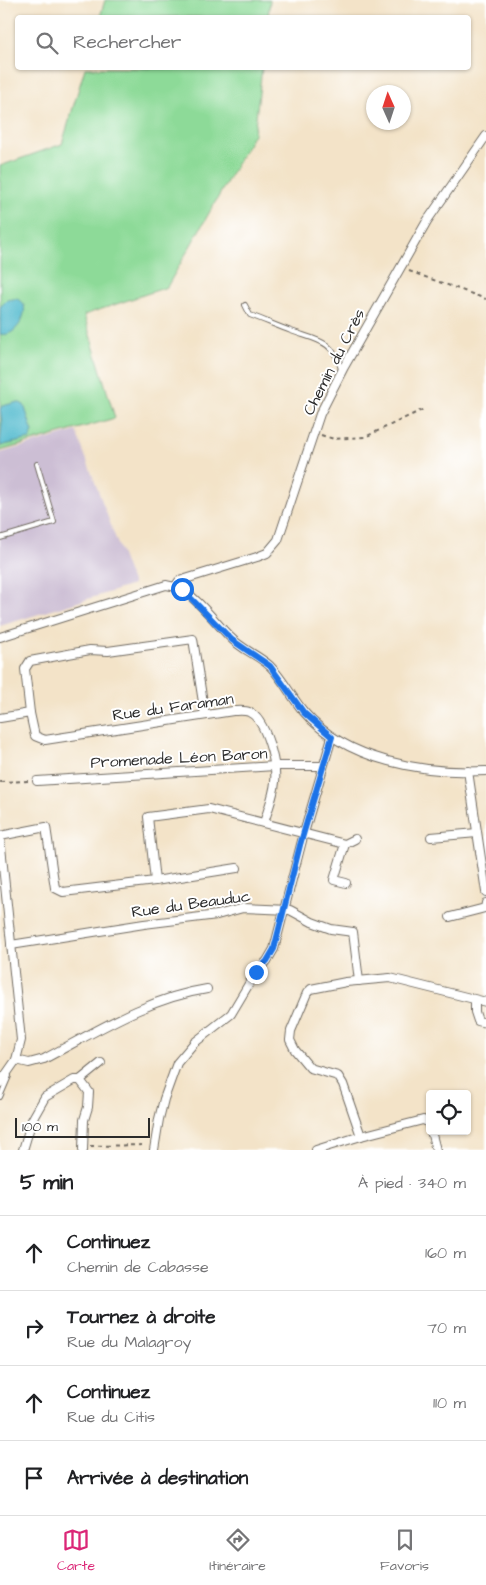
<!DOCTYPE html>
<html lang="fr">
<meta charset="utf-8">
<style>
body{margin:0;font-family:"Architects Daughter",sans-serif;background:#f2f2f2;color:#202124}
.controls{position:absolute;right:15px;bottom:15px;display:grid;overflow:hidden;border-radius:5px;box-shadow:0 1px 4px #0004}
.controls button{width:45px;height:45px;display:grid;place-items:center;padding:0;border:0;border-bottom:1px solid #e0e0e0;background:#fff;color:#202124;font:25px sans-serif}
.compass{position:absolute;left:366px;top:85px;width:45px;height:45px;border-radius:50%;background:#fff;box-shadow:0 1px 4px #0004;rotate:357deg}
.scale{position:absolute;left:15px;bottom:12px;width:135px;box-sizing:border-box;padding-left:5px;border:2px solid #2b2b2b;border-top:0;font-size:14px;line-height:18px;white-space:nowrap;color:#2b2b2b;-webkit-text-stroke:4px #fff;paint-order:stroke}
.stop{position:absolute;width:15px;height:15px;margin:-11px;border:4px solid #1a73e8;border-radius:50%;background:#fff}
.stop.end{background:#1a73e8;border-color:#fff;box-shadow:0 1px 5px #0008}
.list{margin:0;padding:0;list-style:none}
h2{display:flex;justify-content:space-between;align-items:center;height:65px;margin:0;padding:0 20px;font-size:21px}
h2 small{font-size:16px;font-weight:400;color:#757577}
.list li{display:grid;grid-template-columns:32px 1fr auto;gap:15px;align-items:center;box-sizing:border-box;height:75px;padding:0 20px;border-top:1px solid #e0e0e0}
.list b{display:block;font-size:19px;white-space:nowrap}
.list p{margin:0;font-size:16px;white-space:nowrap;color:#757577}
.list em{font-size:16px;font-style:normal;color:#757577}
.icon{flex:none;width:28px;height:28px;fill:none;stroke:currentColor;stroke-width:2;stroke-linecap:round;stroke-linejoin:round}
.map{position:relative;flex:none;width:486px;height:1150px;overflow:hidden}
.search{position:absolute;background:#fff;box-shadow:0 1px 4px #0004;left:15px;right:15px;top:15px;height:55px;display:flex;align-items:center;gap:12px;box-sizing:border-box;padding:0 18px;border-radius:5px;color:#757577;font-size:19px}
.sheet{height:365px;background:#fff}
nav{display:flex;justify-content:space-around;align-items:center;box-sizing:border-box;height:70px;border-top:1px solid #e0e0e0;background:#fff;font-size:14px;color:#757577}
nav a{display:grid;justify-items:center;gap:2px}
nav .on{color:#db2777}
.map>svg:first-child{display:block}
</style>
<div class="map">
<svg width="486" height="1150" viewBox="0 0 486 1150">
<rect width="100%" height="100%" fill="#fff"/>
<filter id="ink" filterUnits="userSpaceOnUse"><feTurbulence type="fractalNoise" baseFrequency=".02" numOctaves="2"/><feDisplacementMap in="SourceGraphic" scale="10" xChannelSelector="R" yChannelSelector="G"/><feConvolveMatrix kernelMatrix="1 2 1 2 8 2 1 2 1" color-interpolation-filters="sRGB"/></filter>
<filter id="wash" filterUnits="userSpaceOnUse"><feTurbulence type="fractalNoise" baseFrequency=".0096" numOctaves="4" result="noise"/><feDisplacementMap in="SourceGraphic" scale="20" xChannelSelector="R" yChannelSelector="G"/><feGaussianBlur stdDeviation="1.12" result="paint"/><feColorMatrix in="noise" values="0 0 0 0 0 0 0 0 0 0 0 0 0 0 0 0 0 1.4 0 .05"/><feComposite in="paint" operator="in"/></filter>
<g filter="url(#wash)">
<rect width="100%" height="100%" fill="#f3e3c8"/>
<path fill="#ccbed4" d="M76 431 133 585 0 626V453Z"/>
<g fill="#8dda98" stroke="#5c8262">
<path d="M105 0H270L268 17H100Z"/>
<path d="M85 68H262L254 134 167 287 84 315 115 418 0 451V166L62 144Z"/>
</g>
<g fill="#50b9ce" stroke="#3e727c">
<path d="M13 299C16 299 19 299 21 301 31 307 18 339 0 334V307L7 300Z"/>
<path d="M18 402 24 405 33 432 30 439 0 446 2 423 0 409 2 406Z"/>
</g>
</g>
<g filter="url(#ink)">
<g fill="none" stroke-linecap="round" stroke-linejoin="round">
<defs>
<g id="lane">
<path d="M245 305 250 315C264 320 277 326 291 331 316 340 334 340 341 369"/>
<path d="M0 538 54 522 37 464"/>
<path d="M0 1097 9 1076"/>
</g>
<g id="street">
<path d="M175 587 179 581 257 557 267 553 278 540 320 414 344 367 427 221 486 136"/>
<path d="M0 637 166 585C171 586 177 587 181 589 196 597 217 624 230 637 241 649 258 655 270 666 283 679 292 698 304 712 346 761 425 774 486 771"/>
<path d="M30 713 25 669 30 661 90 650 108 651 193 639 205 715"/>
<path d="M0 718 30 713 35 736 45 740 233 711C238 711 245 710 249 712 266 719 277 765 275 782 274 795 268 809 264 823"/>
<path d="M468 771 486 892"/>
<path d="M37 781 275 766H323"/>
<path d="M0 836 46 827 55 888 63 892 155 881 148 817 209 809 345 844"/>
<path d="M0 837 21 1040 16 1060 0 1083"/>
<path d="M431 837 477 833"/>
<path d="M155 881 237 868"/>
<path d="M346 883 334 880 345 844 355 839"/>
<path d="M450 917 485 908 486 903"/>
<path d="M11 945 144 924 217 915 243 908 290 910 312 922 331 929 353 932 359 981"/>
<path d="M475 1000V1012L478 1021 486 1023"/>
<path d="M16 1060 29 1063 44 1059C95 1032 148 998 207 989"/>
<path d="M80 1080 101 1063"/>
<path d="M431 1131 436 1150"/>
<path d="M361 1136 343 1084 338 1076 310 1068 295 1050 290 1040 291 1031 307 993 311 989 346 982 390 978 486 1002"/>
<path d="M23 1150 32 1120 45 1097 74 1080H80L89 1092 88 1107 84 1120 83 1150"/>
<path d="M154 1150 159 1119 164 1099 177 1063 194 1043 231 1014 256 972 267 961 274 949 304 833 332 737"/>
<path d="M316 1150 361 1136 423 1120 428 1122 430 1128"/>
</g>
</defs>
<use href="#lane" stroke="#716b62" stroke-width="6"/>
<use href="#street" stroke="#716b62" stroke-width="10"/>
<g stroke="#716b62" stroke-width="2" stroke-dasharray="4 4" stroke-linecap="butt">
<path d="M409 271 486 299"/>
<path d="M321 435 334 439 365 437 424 409"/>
<path d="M0 782 29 781"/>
<path d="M90 1146 146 1145"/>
</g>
<use href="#lane" stroke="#fff" stroke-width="4"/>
<use href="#street" stroke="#fff" stroke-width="8"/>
</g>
</g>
<g fill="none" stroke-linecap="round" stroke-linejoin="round" filter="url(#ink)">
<path stroke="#1a73e8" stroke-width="6" d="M182 589 232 640 270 666 304 713 332 737 300 845 274 949 267 961 256 972"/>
</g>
<g text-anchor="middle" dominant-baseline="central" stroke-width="4" stroke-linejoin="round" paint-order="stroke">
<g font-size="16" fill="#2b2b2b" stroke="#fff">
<text transform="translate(334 362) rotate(-63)">Chemin du Crès</text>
<text transform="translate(173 707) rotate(-8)">Rue du Faraman</text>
<text transform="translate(179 758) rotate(-3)">Promenade Léon Baron</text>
<text transform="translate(191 904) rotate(-8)">Rue du Beauduc</text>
</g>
</g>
</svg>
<div class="controls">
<button><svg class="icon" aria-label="locate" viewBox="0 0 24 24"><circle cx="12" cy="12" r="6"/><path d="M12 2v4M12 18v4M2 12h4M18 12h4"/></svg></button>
</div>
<svg class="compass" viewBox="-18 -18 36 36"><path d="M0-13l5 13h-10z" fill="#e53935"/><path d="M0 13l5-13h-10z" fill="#757577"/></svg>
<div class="scale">100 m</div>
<div class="stop" style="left:182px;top:589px"></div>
<div class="stop end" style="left:256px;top:972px"></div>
<div class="search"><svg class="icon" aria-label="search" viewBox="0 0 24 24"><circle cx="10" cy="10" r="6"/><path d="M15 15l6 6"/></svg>Rechercher</div>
</div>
<section class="sheet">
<h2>5 min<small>À pied · 340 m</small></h2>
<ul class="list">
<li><svg class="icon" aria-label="ahead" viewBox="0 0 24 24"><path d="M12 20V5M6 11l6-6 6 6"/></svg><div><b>Continuez</b><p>Chemin de Cabasse</p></div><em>160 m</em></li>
<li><svg class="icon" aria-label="right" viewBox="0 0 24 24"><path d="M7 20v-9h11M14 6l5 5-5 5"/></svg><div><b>Tournez à droite</b><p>Rue du Malagroy</p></div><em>70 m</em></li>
<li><svg class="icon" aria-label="ahead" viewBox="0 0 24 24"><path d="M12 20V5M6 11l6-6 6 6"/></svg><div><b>Continuez</b><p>Rue du Citis</p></div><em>110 m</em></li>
<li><svg class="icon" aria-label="arrive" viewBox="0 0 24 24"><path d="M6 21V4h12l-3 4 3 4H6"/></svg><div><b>Arrivée à destination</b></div></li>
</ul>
</section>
<nav>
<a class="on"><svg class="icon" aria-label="map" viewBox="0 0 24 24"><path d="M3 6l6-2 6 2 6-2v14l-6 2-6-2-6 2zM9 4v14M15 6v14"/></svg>Carte</a>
<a><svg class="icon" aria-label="directions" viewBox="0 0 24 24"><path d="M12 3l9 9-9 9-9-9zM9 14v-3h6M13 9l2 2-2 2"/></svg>Itinéraire</a>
<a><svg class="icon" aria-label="saved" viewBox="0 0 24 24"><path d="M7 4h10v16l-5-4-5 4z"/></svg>Favoris</a>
</nav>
